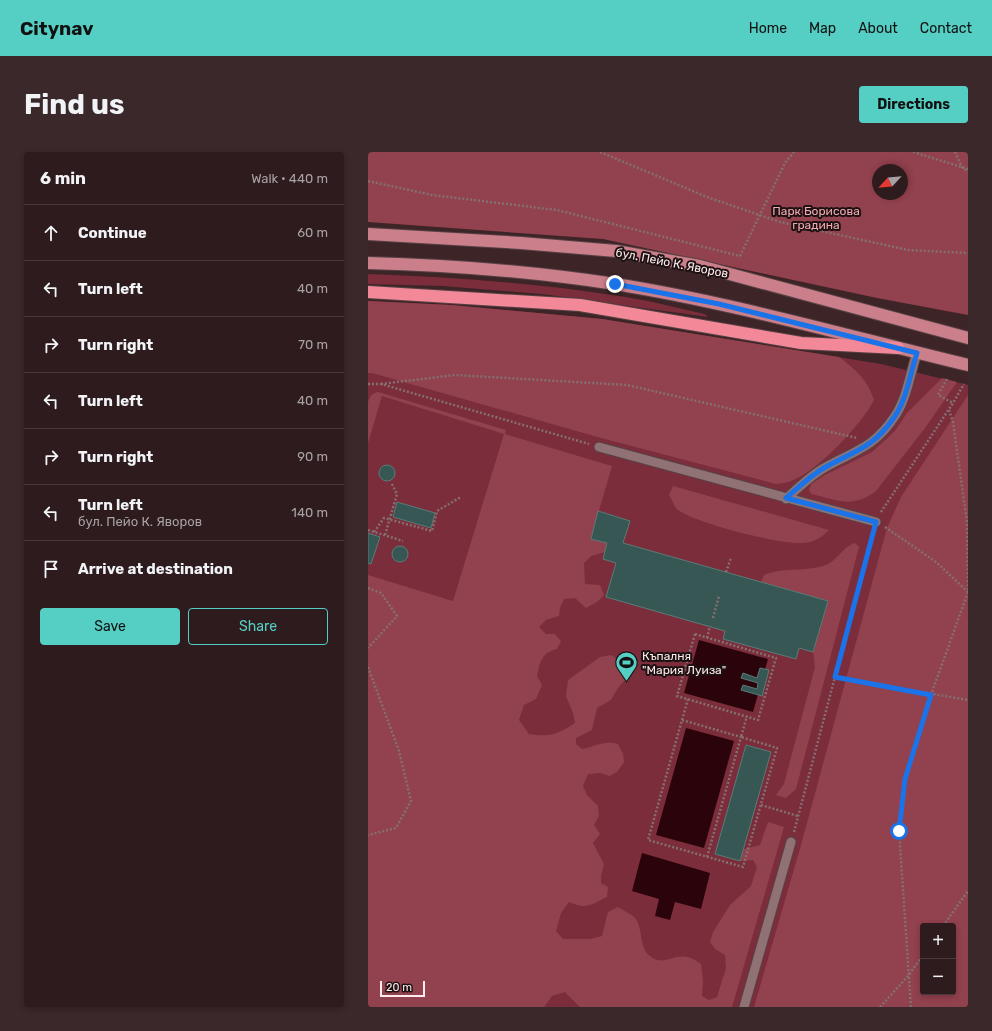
<!DOCTYPE html>
<meta charset="utf-8">
<style>
body{margin:0;font-family:Rubik,sans-serif;background:#3a282a;color:#f1f3f6}
.controls{position:absolute;right:12px;bottom:12px;display:grid;overflow:hidden;border-radius:4px;box-shadow:0 2px 6px #0003}
.controls button{width:36px;height:36px;display:grid;place-items:center;padding:0;border:0;border-bottom:1px solid #49393b;background:#2e1b1d;color:#f1f3f6;font:20px sans-serif}
.compass{position:absolute;left:504px;top:12px;width:36px;height:36px;border-radius:50%;background:#2e1b1d;box-shadow:0 2px 6px #0003;rotate:244deg}
.scale{position:absolute;left:12px;bottom:10px;width:45px;box-sizing:border-box;padding-left:4px;border:2px solid #fdebed;border-top:0;font-size:11px;line-height:14px;white-space:nowrap;color:#fdebed;-webkit-text-stroke:3px #1d1112;paint-order:stroke}
.stop{position:absolute;width:12px;height:12px;margin:-9px;border:3px solid #1a73e8;border-radius:50%;background:#fff}
.stop.end{background:#1a73e8;border-color:#fff;box-shadow:0 1px 4px #0008}
.list{margin:0;padding:0;list-style:none}
h2{display:flex;justify-content:space-between;align-items:center;height:52px;margin:0;padding:0 16px;font-size:17px}
h2 small{font-size:13px;font-weight:400;color:#a7a1a4}
.list li{display:grid;grid-template-columns:26px 1fr auto;gap:12px;align-items:center;box-sizing:border-box;height:56px;padding:0 16px;border-top:1px solid #49393b}
.list b{display:block;font-size:15px;white-space:nowrap}
.list p{margin:0;font-size:13px;white-space:nowrap;color:#a7a1a4}
.list em{font-size:13px;font-style:normal;color:#a7a1a4}
.actions{display:flex;gap:8px;padding:12px 16px}
.actions a{flex:1;padding:9px 0;border:1px solid #55cec4;border-radius:4px;text-align:center;font-size:14px;color:#55cec4}
.actions .main{background:#55cec4;color:#111}
.icon{flex:none;width:22px;height:22px;fill:none;stroke:currentColor;stroke-width:2;stroke-linecap:round;stroke-linejoin:round}
.map{position:relative;flex:none;width:600px;height:855px;overflow:hidden;border-radius:4px}
header{display:flex;align-items:center;gap:24px;box-sizing:border-box;height:56px;padding:0 20px;background:#55cec4;color:#111}
header strong{font-size:19px}
nav{display:flex;gap:22px;margin-inline-start:auto;font-size:14px}
.intro{display:flex;align-items:center;justify-content:space-between;box-sizing:border-box;height:96px;padding:0 24px}
h1{margin:0;font-size:28px}
.button{padding:10px 18px;border-radius:4px;background:#55cec4;color:#111;font-size:14px;font-weight:700}
main{display:flex;gap:24px;padding:0 24px}
aside{flex:1;background:#2e1b1d;border-radius:4px;box-shadow:0 2px 6px #0003}
.map>svg:first-child{display:block}
</style>
<header>
<strong>Citynav</strong>
<nav><a>Home</a><a>Map</a><a>About</a><a>Contact</a></nav>
</header>
<div class="intro"><h1>Find us</h1><a class="button">Directions</a></div>
<main>
<aside>
<h2>6 min<small>Walk · 440 m</small></h2>
<ul class="list">
<li><svg class="icon" aria-label="ahead" viewBox="0 0 24 24"><path d="M12 20V5M6 11l6-6 6 6"/></svg><div><b>Continue</b></div><em>60 m</em></li>
<li><svg class="icon" aria-label="left" viewBox="0 0 24 24"><path d="M17 20v-9H6M10 6l-5 5 5 5"/></svg><div><b>Turn left</b></div><em>40 m</em></li>
<li><svg class="icon" aria-label="right" viewBox="0 0 24 24"><path d="M7 20v-9h11M14 6l5 5-5 5"/></svg><div><b>Turn right</b></div><em>70 m</em></li>
<li><svg class="icon" aria-label="left" viewBox="0 0 24 24"><path d="M17 20v-9H6M10 6l-5 5 5 5"/></svg><div><b>Turn left</b></div><em>40 m</em></li>
<li><svg class="icon" aria-label="right" viewBox="0 0 24 24"><path d="M7 20v-9h11M14 6l5 5-5 5"/></svg><div><b>Turn right</b></div><em>90 m</em></li>
<li><svg class="icon" aria-label="left" viewBox="0 0 24 24"><path d="M17 20v-9H6M10 6l-5 5 5 5"/></svg><div><b>Turn left</b><p>бул. Пейо К. Яворов</p></div><em>140 m</em></li>
<li><svg class="icon" aria-label="arrive" viewBox="0 0 24 24"><path d="M6 21V4h12l-3 4 3 4H6"/></svg><div><b>Arrive at destination</b></div></li>
</ul>
<div class="actions"><a class="main">Save</a><a>Share</a></div>
</aside>
<div class="map">
<svg width="600" height="855" viewBox="0 0 600 855">
<rect width="100%" height="100%" fill="#3d2427"/>
<g fill="#7b2d3c" fill-rule="evenodd">
<path d="M0 122C84 125 168 131 251 144 280 148 309 156 337 162L340 165 174 142 75 134 0 132Z"/>
<path d="M0 149 83 153 234 167 513 212 600 233V855H0ZM555 774H585V840H555Z"/>
</g>
<g fill="#92414e" fill-rule="evenodd">
<path d="M0 0H600V163L509 146 235 87 0 70ZM510 18H534V42H510Z"/>
<path d="M0 149 83 153 234 167 471 205C487 217 500 228 506 248 494 272 449 320 423 329 418 331 413 331 408 332L233 286 4 221H0Z"/>
<path d="M574 226 589 230 557 276 508 339C485 357 469 348 443 342L441 338 443 332 457 323 504 300 527 279 539 261Z"/>
<path d="M10 240 138 278 137 282 244 314 223 386 239 391 237 400 223 404 216 411 217 432 232 433 236 443 229 450 218 456 207 446 196 447 192 456 191 464 178 468 171 475 178 482H187L193 489 189 497C174 500 172 510 169 524L174 533 168 547 156 553 151 568 161 582C182 585 188 583 207 571L205 561 198 544 200 528 232 505 243 503 257 511 261 524 250 536 243 548 229 556 224 578 208 586V592L214 597C228 594 236 588 250 592L255 602 256 610 249 620 242 624 232 621 220 622 215 634 219 643 230 654 231 664 226 673 232 682 225 691 236 712 233 724V731L240 735 239 745C223 753 218 758 201 750L193 761 188 779 195 787H223L234 784 240 760 250 755C256 759 264 762 268 767 275 778 271 796 282 804 299 818 308 793 333 812L335 829 334 844 341 848 349 845 358 816 357 803 347 797 342 790 345 780 362 753 383 734 389 715 385 708 372 709 376 697 392 693 400 670 416 675 364 855H212L197 840 184 844 176 855H0V423L85 449 136 282 14 244 0 291V250C2 244 4 241 10 240Z"/>
<path d="M600 243V855H386L433 693 519 376 533 345ZM555 774H585V840H555Z"/>
<path d="M305 334 461 378C453 386 445 391 434 391 410 392 330 372 310 358 306 355 304 347 301 343Z"/>
<path d="M487 391 491 395 428 637 418 646 408 643 416 632 447 515 445 500 460 449 393 430 396 423C414 415 435 420 455 414 469 410 475 394 487 391Z"/>
</g>
<g fill="#2a030b">
<path d="M331 488 400 507 385 560 316 541Z"/>
<path d="M318 576 366 589 336 696 288 683Z"/>
<path d="M274 701 342 721 333 757 307 750 302 768 287 764 291 747 264 739Z"/>
</g>
<g fill="#365754" stroke="#597c78">
<circle cx="19" cy="321" r="8"/>
<path d="M29 350 67 361 63 376 25 365Z"/>
<path d="M230 359 262 369 255 391 460 449 445 500 431 496 428 507 355 487 357 479 238 445 248 411 235 407 239 391 223 387Z"/>
<path d="M0 381 12 385 3 412 0 411Z"/>
<circle cx="32" cy="402" r="8"/>
<path d="M392 516 401 518 394 544 373 538 375 533 389 537 390 531 373 526 375 521 389 526Z"/>
<path d="M378 593 403 600 372 709 347 702Z"/>
</g>
<g fill="none" stroke-linecap="round" stroke-linejoin="round">
<defs>
<g id="lane">
<path d="M231 295 508 370"/>
<path d="M418 347C430 336 442 324 456 316 486 299 506 296 527 264 539 246 542 222 549 201"/>
<path d="M376 855 423 690"/>
</g>
<g id="primary">
<path d="M0 82 153 91 248 99 332 114 600 186"/>
<path d="M0 111C81 113 168 120 247 132 366 151 483 185 600 213"/>
</g>
<path id="highway" d="M0 140 212 153 433 191 530 196"/>
</defs>
<use href="#lane" stroke="#574245" stroke-width="11"/>
<use href="#primary" stroke="#574245" stroke-width="14"/>
<use href="#highway" stroke="#574245" stroke-width="14"/>
<g stroke="#856f71" stroke-width="2.5" stroke-dasharray="2 2" stroke-linecap="butt">
<path d="M232 0 339 45 412 70 540 98 600 101"/>
<path d="M545 0 600 17"/>
<path d="M587 0 594 15 600 20"/>
<path d="M0 29 64 43 189 58 372 104 417 11 426 0"/>
<path d="M579 227 570 243 585 251"/>
<path d="M0 232H13L221 292"/>
<path d="M13 232 87 223 259 233 489 286"/>
<path d="M513 360 585 251 596 232"/>
<path d="M517 375 568 410 600 440"/>
<path d="M0 378 35 389"/>
<path d="M6 380 16 366 64 379 69 359 93 345"/>
<path d="M17 383 29 342 24 332"/>
<path d="M358 420 363 406"/>
<path d="M0 436 13 441 29 464 0 496"/>
<path d="M345 466 351 444"/>
<path d="M327 482 408 506 390 568 309 544Z"/>
<path d="M339 486 342 474"/>
<path d="M0 515 31 599 43 649 28 676 0 683"/>
<path d="M467 525 600 548"/>
<path d="M314 568 320 547"/>
<path d="M393 653 430 664"/>
<path d="M426 680 505 381"/>
<path d="M339 705 373 585 314 568 280 688 375 715 409 596 373 585 379 564"/>
<path d="M575 774 600 739"/>
<path d="M512 855 540 824 555 803"/>
<path d="M543 855 531 679 537 627 563 543 600 440 599 370 585 270 581 258"/>
</g>
<use href="#lane" stroke="#907174" stroke-width="9"/>
<use href="#primary" stroke="#cb7f8a" stroke-width="12"/>
<use href="#highway" stroke="#f38998" stroke-width="12"/>
</g>
<g fill="none" stroke-linecap="round" stroke-linejoin="round">
<path stroke="#1a73e8" stroke-width="5" d="M247 132 351 152 549 201C542 222 539 246 527 264 506 296 486 299 456 316 442 324 430 336 418 346L508 370 467 525 563 543 537 627 531 679"/>
</g>
<defs>
<symbol id="stadium-pin" viewBox="-11 -11 22 30"><path d="M0 17L-7.5 6A9.5 9.5 0 1 1 7.5 6Z" fill="#55cec4" stroke="#1d1112"/><path d="M0-5a6.5 5 0 1 0 0 10a6.5 5 0 1 0 0-10ZM-3.5-1.8h7v3.6h-7Z" fill="#111"/></symbol>
</defs>
<g fill-rule="evenodd">
<use href="#stadium-pin" x="246" y="498" width="25" height="34"/>
</g>
<g text-anchor="middle" dominant-baseline="central" stroke-width="4" stroke-linejoin="round" paint-order="stroke">
<g font-size="12" fill="#f2abb2" stroke="#1d1112">
<text x="448" y="59">Парк Борисова<tspan x="448" dy="14">градина</tspan></text>
</g>
<g font-size="12" fill="#fdebed" stroke="#1d1112">
<text transform="translate(304 111) rotate(11)">бул. Пейо К. Яворов</text>
</g>
<g font-size="12" fill="#fdebed" stroke="#1d1112" text-anchor="start">
<text x="274" y="504">Къпалня<tspan x="274" dy="14">"Мария Луиза"</tspan></text>
</g>
</g>
</svg>
<div class="controls">
<button>+</button>
<button>−</button>
</div>
<svg class="compass" viewBox="-18 -18 36 36"><path d="M0-13l5 13h-10z" fill="#e53935"/><path d="M0 13l5-13h-10z" fill="#a7a1a4"/></svg>
<div class="scale">20 m</div>
<div class="stop" style="left:531px;top:679px"></div>
<div class="stop end" style="left:247px;top:132px"></div>
</div>
</main>
